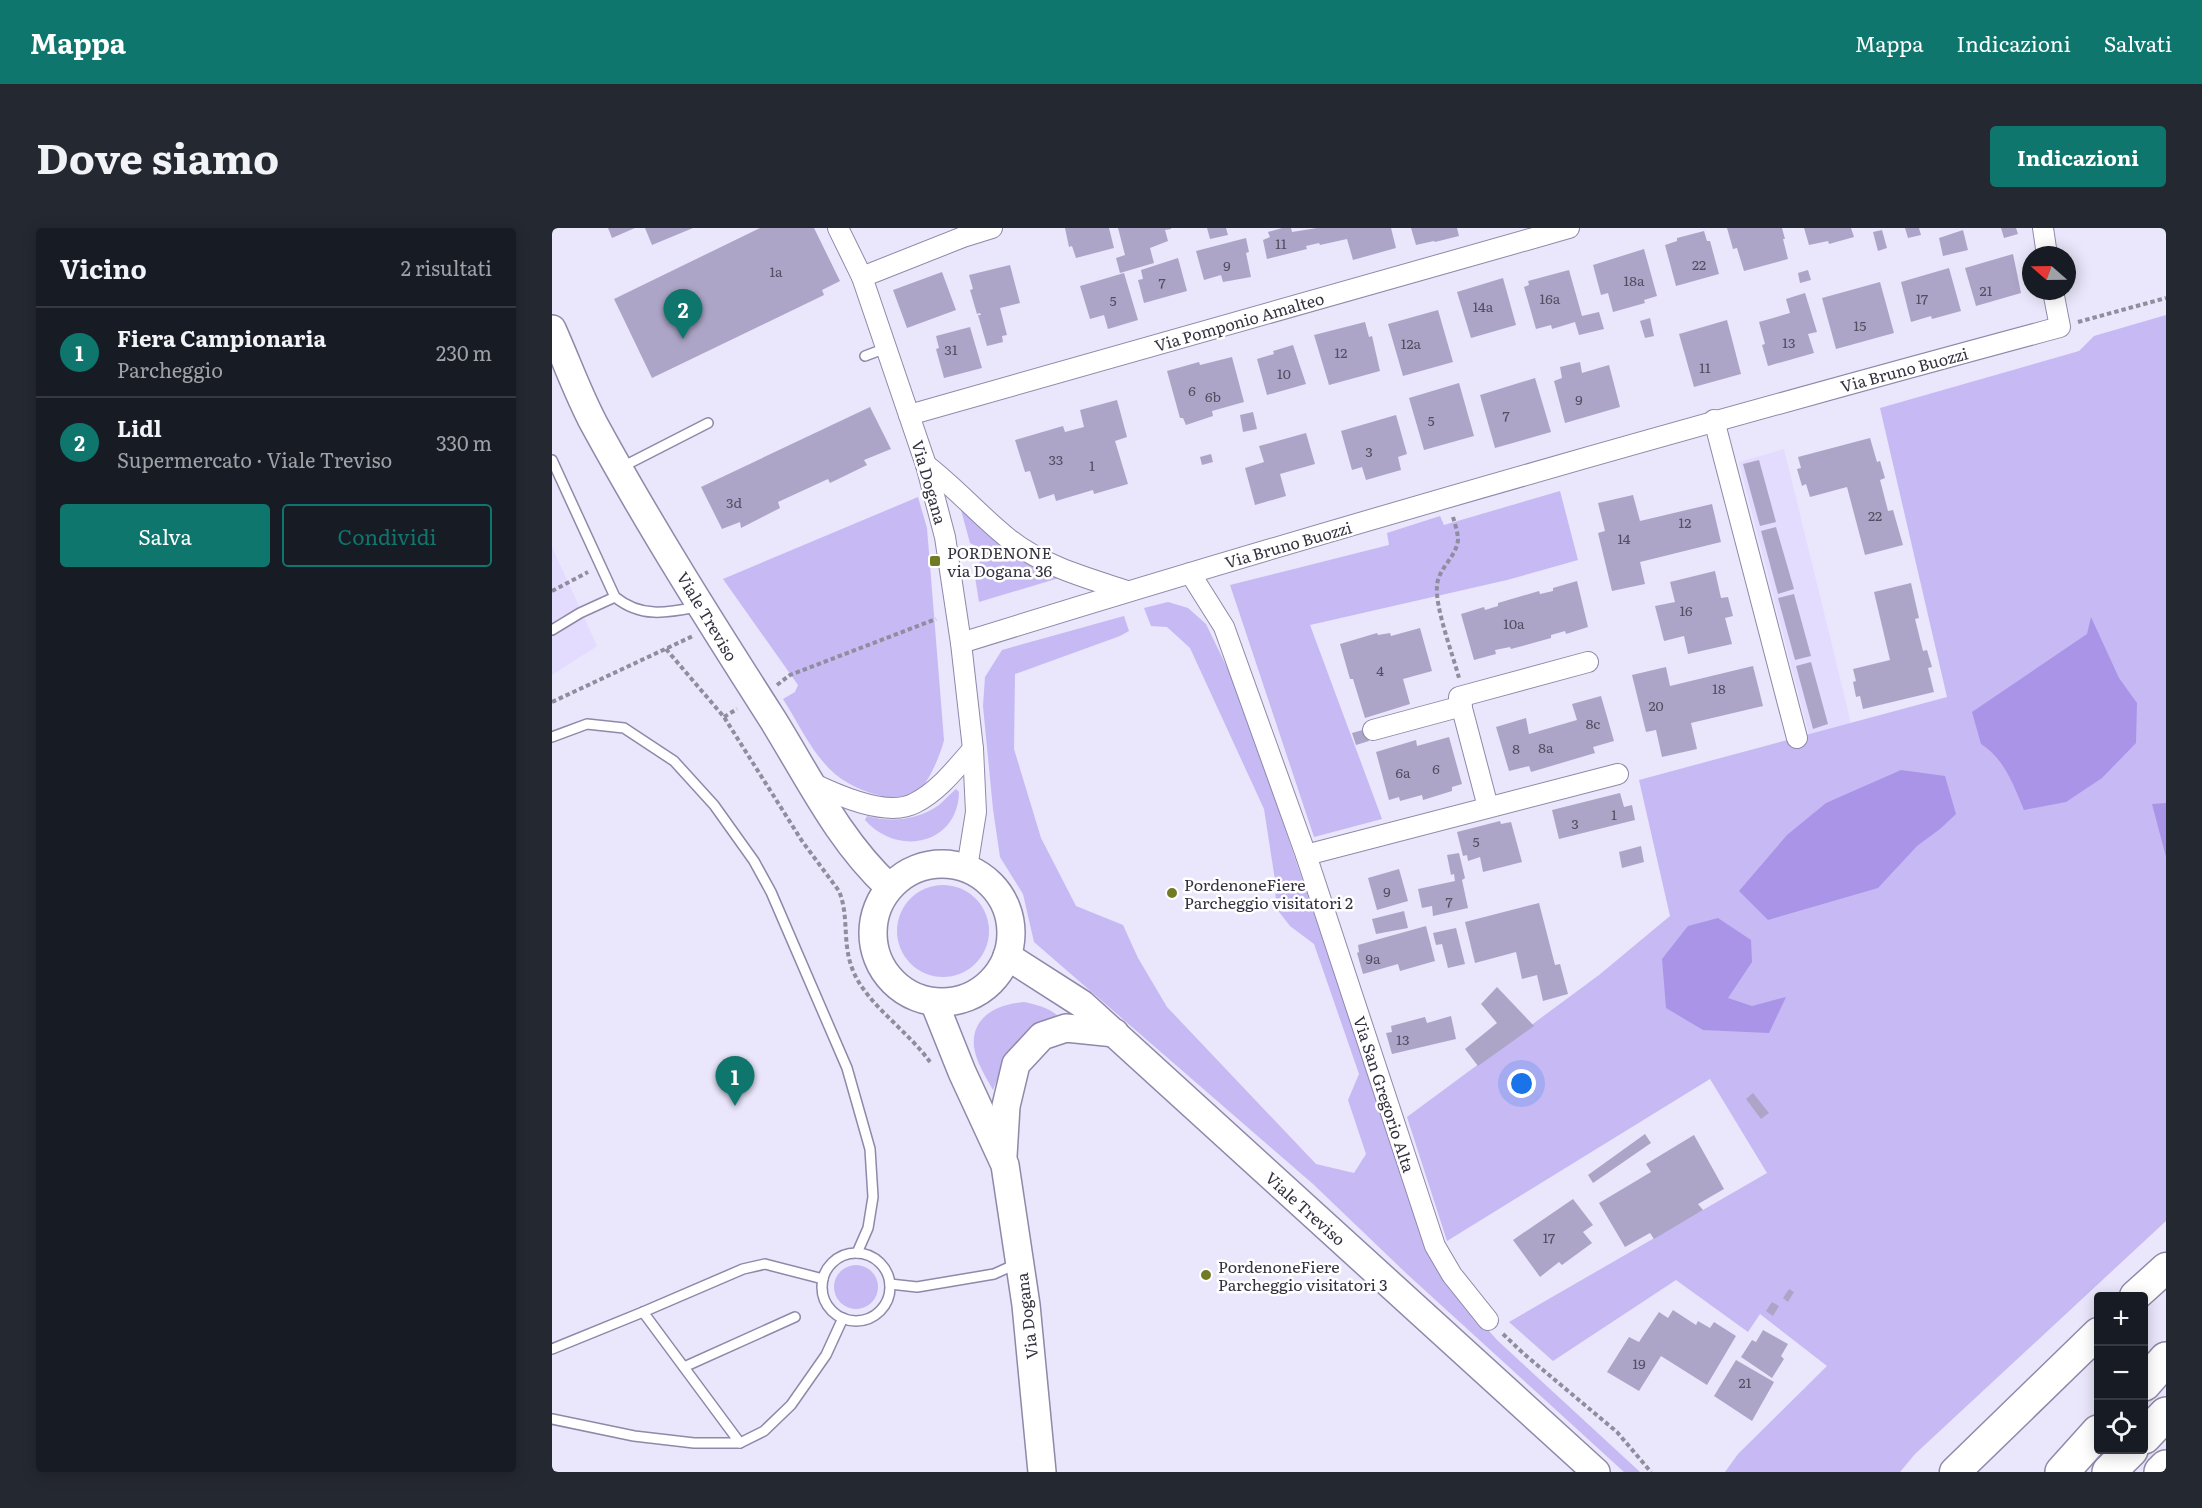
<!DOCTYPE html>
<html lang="it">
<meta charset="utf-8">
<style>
body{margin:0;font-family:Literata,serif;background:#242831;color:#f1f3f6}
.controls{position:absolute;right:18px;bottom:18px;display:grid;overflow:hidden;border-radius:6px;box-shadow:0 3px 15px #0003}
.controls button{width:54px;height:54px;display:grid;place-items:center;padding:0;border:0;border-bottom:2px solid #363941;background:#171b24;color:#f1f3f6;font:30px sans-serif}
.compass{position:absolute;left:1470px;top:18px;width:54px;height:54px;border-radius:50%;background:#171b24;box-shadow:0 3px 15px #0003;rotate:290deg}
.you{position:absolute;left:970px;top:856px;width:21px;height:21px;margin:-15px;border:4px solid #fff;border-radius:50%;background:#1a73e8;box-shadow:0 0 0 9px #1a73e833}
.badge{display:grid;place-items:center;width:39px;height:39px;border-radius:50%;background:#0f766e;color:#fff;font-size:20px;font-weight:700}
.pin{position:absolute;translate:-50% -50px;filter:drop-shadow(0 2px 3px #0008)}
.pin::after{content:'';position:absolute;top:32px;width:21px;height:18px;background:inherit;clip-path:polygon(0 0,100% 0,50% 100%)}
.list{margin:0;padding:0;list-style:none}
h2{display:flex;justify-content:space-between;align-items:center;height:78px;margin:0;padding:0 24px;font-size:26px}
h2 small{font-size:20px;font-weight:400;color:#9ea1a6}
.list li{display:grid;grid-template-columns:39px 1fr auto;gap:18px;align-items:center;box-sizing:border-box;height:90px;padding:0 24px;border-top:2px solid #363941}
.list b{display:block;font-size:22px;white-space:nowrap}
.list p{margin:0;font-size:20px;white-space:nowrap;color:#9ea1a6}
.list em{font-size:20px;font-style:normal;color:#9ea1a6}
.actions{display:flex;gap:12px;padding:18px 24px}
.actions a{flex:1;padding:14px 0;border:2px solid #0f766e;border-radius:6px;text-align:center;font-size:21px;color:#0f766e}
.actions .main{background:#0f766e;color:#fff}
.icon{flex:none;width:33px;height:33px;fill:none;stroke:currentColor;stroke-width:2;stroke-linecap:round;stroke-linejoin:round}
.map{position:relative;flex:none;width:1614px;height:1244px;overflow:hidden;border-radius:6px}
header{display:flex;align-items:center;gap:36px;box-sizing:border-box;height:84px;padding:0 30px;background:#0f766e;color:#fff}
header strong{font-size:28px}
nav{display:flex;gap:33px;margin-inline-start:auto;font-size:21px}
.intro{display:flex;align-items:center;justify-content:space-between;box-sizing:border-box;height:144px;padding:0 36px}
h1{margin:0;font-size:42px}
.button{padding:15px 27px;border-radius:6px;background:#0f766e;color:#fff;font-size:21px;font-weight:700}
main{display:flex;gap:36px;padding:0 36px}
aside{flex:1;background:#171b24;border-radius:6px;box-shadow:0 3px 15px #0003}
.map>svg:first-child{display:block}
</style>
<header>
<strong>Mappa</strong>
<nav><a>Mappa</a><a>Indicazioni</a><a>Salvati</a></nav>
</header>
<div class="intro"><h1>Dove siamo</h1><a class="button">Indicazioni</a></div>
<main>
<aside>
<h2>Vicino<small>2 risultati</small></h2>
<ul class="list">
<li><span class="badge">1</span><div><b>Fiera Campionaria</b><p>Parcheggio</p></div><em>230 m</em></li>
<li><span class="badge">2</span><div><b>Lidl</b><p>Supermercato · Viale Treviso</p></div><em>330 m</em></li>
</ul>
<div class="actions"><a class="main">Salva</a><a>Condividi</a></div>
</aside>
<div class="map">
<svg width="1614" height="1244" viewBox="0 0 1614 1244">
<rect width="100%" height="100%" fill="#eae6fb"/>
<g fill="#e3dcfe">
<path d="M1232 221 1299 495 1257 507 1187 234Z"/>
<path d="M0 319 45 418 0 447Z"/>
</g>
<g fill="#c7b9f4">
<path d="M1614 87V993L1363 1226 1348 1244H1173L1186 1226 1275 1138 1208 1086 1196 1104 1124 1052 1001 1133 957 1094 1215 945 1158 851 895 1013 855 889 1047 747 1118 688 1087 552 1395 469 1328 180 1527 123 1542 108Z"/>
<path d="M1008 263 1026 332 955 352 758 397 830 591 762 609 678 357 837 317 835 305 888 288 892 297Z"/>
<path d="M366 269 375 300 392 512C389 525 378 552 368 561 346 580 302 562 283 546 260 526 247 496 231 471L243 464 246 457 171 351Z"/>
<path d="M409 282 439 310 472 334 507 350 427 374 423 349 428 342 427 320 418 315Z"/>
<path d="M616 374 636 380 654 396 685 460 837 906 900 1061 945 1112 1088 1244H1072L855 1046 761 956 482 714 471 666 448 629 441 581 431 478 433 449 450 422 572 388 577 403 568 408 463 446 462 521 489 610 524 678 571 697 586 730 615 779 764 936 802 945 814 926 796 872 807 846 762 716 738 698 724 680 723 652 712 581 638 420 615 399 599 398 592 380Z"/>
<path d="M404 561 407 564C406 617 345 629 313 592L315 588C339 595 366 592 387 577 393 572 398 566 404 561Z"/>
<circle cx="391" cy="703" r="46"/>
<path d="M472 774C485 777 496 779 506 788 487 799 464 809 453 830 449 840 445 852 441 862 434 849 424 834 422 819 419 788 446 776 472 774Z"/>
<circle cx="304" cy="1059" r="22"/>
</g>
<g fill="#aa94e7">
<path d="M1539 389 1567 450 1585 475 1584 515 1550 550 1514 574 1472 582C1462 558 1452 530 1429 516L1420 484 1535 406Z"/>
<path d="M1349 542 1393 548 1404 586 1388 601 1365 618 1326 660 1216 692 1187 663 1235 607 1274 575Z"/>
<path d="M1614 575V629L1600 576Z"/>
<path d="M1166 690 1199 712 1200 734 1176 770 1200 778 1234 769 1217 805 1151 802 1114 780 1110 731 1136 698Z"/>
</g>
<g fill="#ada5c7">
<path d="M56 0H83L60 10Z"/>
<path d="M93 0H141L100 17Z"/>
<path d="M208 0H262L288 53 270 62 272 67 100 150 62 71Z"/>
<path d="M513 0H557L562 20 524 30 520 18 517 19Z"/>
<path d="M566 0H619V1L613 2 616 13 598 20 602 35 568 45 564 30 573 27Z"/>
<path d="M655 0H674L676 7 658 11Z"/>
<path d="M730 0H739L740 4 765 0H839L844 20 801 32 795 11 768 17 767 15 754 18 755 21 715 31 711 12 718 9 716 4Z"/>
<path d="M859 0H905L907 8 883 14 882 13 864 17Z"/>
<path d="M1175 0H1230L1233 11H1231L1236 31 1192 43 1185 20 1181 21Z"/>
<path d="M1252 0H1299L1302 9 1277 16 1276 13 1257 17Z"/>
<path d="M1353 0H1367L1369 7 1356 10Z"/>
<path d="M1449 0H1464L1466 6 1452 10Z"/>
<path d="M1330 2 1335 20 1326 23 1321 4Z"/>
<path d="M1411 2 1416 22 1391 28 1387 10Z"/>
<path d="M1152 3 1155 13H1158L1167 46 1124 58 1113 17 1125 13V10Z"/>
<path d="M694 10 697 24 694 25 699 49 671 54 669 47 652 52 644 23Z"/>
<path d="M1092 21 1105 68 1092 72 1093 75 1061 84 1056 65 1049 67 1041 37Z"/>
<path d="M1461 26 1469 65 1424 78 1413 40Z"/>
<path d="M626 30 635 63 592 75 586 52 591 51 589 42Z"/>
<path d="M458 37 468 75 448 80 455 107 450 108 451 114 435 118 426 87H429L428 85 425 86 418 62 421 61 417 47Z"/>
<path d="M1397 40 1409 83 1380 91 1379 88 1359 94 1349 54Z"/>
<path d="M1017 42 1030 88 1047 84 1052 101 1027 107 1023 94 1000 101 999 97 984 101 972 59 977 57 976 53Z"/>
<path d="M1256 42 1259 52 1248 55 1246 45Z"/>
<path d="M390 44 404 82 355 100 341 62Z"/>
<path d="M572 45 586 92 556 101 552 87 538 91 528 58Z"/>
<path d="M951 50 964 97 919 110 905 64Z"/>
<path d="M1328 54 1342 105 1284 121 1270 70Z"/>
<path d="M1253 65 1265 104 1256 106 1262 125 1216 138 1210 117 1213 116 1207 94 1238 85 1234 71Z"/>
<path d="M886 82 901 134 851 148 836 96Z"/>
<path d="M1098 90 1102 108 1093 110 1088 93Z"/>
<path d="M1175 92 1189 146 1142 159 1127 106Z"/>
<path d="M813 94 817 109 820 108 828 143 777 157 762 107Z"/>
<path d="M418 99 430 140 392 150 384 121 387 120 384 108Z"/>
<path d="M741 117 754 156 715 167 705 131 722 126 721 123Z"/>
<path d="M680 129 692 174 660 183 661 188 634 197 631 190H628L615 143 647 134 648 137Z"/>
<path d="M1028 134 1030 145 1057 137 1068 179 1013 195 1002 153 1010 150 1008 139Z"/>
<path d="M983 150 999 204 943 220 928 167Z"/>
<path d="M907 155 922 208 872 222 857 170Z"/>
<path d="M565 172 575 209 563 213 576 256 542 266 541 262 504 273 502 266 487 271 478 243 473 244 463 212 511 198 513 204 532 199 528 182Z"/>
<path d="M318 179 339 221 312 232 315 237 278 255 276 251 226 274 228 280 189 300 188 294 170 301 149 259Z"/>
<path d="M701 184 705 201 691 204 688 187Z"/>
<path d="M844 187 855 226 846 229 849 242 814 252 810 239 800 242 789 203Z"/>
<path d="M754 205 763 236 728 246 734 268 703 277 693 240 712 234 707 218Z"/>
<path d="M1318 210 1325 234 1328 233 1333 250 1328 252 1336 283 1341 282 1351 317 1313 327 1295 259 1258 269 1254 256 1250 258 1245 241 1249 240 1246 229Z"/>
<path d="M659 226 661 234 650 237 648 229Z"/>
<path d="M1207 232 1224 294 1208 298 1191 236Z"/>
<path d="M1081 267 1088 293 1160 276 1169 314 1088 334 1093 356 1060 363 1046 305 1053 303 1046 275Z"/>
<path d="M1224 299 1242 361 1226 366 1209 303Z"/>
<path d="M1163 343 1169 370 1176 369 1181 388 1173 390 1180 416 1136 426 1132 408 1112 413 1103 378 1123 374 1118 354Z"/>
<path d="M1025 353 1036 399 1014 406 1013 403 999 407V410L959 421 958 419 943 422 944 426 922 432 909 386 932 379 933 382 946 378V375L987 363 988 366 1001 363V360Z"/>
<path d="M1359 355 1367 390 1363 391 1371 423 1375 422 1380 439 1376 440 1382 464 1311 481 1308 468 1304 469 1301 454 1304 453 1301 441 1338 432 1322 364Z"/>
<path d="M1242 366 1259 428 1243 432 1226 370Z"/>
<path d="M868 400 880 443 851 451 858 476 813 490 801 451H798L788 416 825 405 826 407 838 405 839 408Z"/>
<path d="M1259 434 1276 496 1261 501 1244 438Z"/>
<path d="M1201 438 1211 478 1139 495 1145 521 1110 529 1104 502 1094 504 1080 447 1114 439 1118 458Z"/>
<path d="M1049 468 1062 513 1041 519 1043 525 979 544 977 538 957 543 944 499 974 490 977 506 1025 492 1020 476Z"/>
<path d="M814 501 817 513 804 517 800 505Z"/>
<path d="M897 509 910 556 900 559V563L871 572 870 567 848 573 847 569 837 572 824 524 864 512 865 518Z"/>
<path d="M1068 565 1072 579 1080 577 1083 592 1007 611 1000 582Z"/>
<path d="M948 593 949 596 959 594 970 634 931 644 928 629 916 633 915 627 911 628 905 604Z"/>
<path d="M1089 618 1092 634 1070 640 1067 624Z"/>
<path d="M907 625 913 650 910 652 916 680 881 688 880 678 870 680 866 661 903 653 902 646 899 647 895 627Z"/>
<path d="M847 641 856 673 825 682 816 650Z"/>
<path d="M987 675 1003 737 1008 736 1016 766 991 773 985 747 970 751 964 724 923 735 913 694Z"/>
<path d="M852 683 856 700 824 706 820 691Z"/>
<path d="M874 698 883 733 848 743 846 736 811 746 805 725 807 724 806 717Z"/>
<path d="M904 700 913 736 896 740 890 716 884 717 881 705Z"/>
<path d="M945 759 982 798 926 838 913 821 945 795 929 776Z"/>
<path d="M899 788 904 811 840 826 834 805 840 804 839 798 873 789 875 795Z"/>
<path d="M1201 865 1217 885 1209 891 1194 871Z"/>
<path d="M1093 906 1099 915 1041 955 1036 947Z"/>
<path d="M1142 907 1172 961 1146 976 1151 982 1102 1011 1098 1005 1073 1019 1047 975 1099 944 1094 936Z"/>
<path d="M1021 971 1041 997 1031 1004 1040 1015 1010 1037 1007 1034 988 1049 961 1012Z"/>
<path d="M1237 1061 1242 1064 1236 1074 1231 1070Z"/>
<path d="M1220 1074 1227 1078 1221 1088 1214 1083Z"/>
<path d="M1121 1082 1144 1097 1146 1093 1158 1100 1162 1094 1184 1108 1155 1157 1109 1128 1087 1163 1055 1144 1077 1109 1087 1114 1107 1084 1116 1090Z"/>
<path d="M1211 1102 1236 1116 1229 1128 1232 1131 1220 1150 1189 1129 1200 1112 1204 1114Z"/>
<path d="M1184 1132 1222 1154 1200 1193 1162 1168Z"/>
</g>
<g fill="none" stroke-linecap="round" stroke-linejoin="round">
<defs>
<g id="lane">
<path d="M313 128 334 120"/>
<path d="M0 232 63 369C89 390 114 385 145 379"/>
<path d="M70 239 156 195"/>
<path d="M0 402 28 385 63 369"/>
<path d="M0 509 35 496 72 500 122 533 162 577 202 633 219 664 295 840 318 921 321 969 316 1000 305 1025"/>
<circle cx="304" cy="1059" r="34"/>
<path d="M338 1056 365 1059 442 1046 464 1036"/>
<path d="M91 1084 188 1215"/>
<path d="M0 1121 91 1084 191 1041 213 1036 271 1051"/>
<path d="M132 1139 243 1089"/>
<path d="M0 1191 82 1208 142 1215H188L212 1203 239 1177 274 1127 291 1090"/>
</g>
<g id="street">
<path d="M286 0 310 49 374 237 393 309 409 415 421 521 424 584 415 640"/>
<path d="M1491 0 1495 27"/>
<path d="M310 49 411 9 440 0"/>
<path d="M357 187 1017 0"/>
<path d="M1162 192 1245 510"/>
<path d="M374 237C404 260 428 288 457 311 491 338 535 350 575 363"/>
<path d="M638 345 672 399 754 627 883 1018 900 1047 936 1092"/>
<path d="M409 415C773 302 1140 198 1508 99L1501 63"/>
<path d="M821 502 910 478"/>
<path d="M260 555C285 567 336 590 363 575 387 563 404 540 421 521"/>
<path d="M936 579 907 469 1036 434"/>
<path d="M754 627 1066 546"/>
</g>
<g id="secondary">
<path d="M0 101C14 132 26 166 42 196 97 297 159 395 221 492 257 550 287 613 337 659"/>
<circle cx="390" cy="705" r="69"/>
<path d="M455 728 530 776 1044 1244"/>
<path d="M382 774 410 844 453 937 474 1077 490 1244"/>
<path d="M451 928 454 878 464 836 490 808 514 800 563 805"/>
</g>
<g id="primary">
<path d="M1583 1068 1614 1040"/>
<path d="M1403 1244 1546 1105"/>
</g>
<g id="highway">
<path d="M1592 1156 1614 1131"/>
<path d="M1592 1209 1614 1186"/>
<path d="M1510 1244 1546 1204"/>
<path d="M1557 1244 1579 1222"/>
<path d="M1609 1244 1614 1239"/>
</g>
</defs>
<use href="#lane" stroke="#9088a9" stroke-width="12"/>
<use href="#street" stroke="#9088a9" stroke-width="22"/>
<use href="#secondary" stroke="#9088a9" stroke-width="30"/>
<use href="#primary" stroke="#9088a9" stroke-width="33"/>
<use href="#highway" stroke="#9088a9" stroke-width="36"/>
<g stroke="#908d9e" stroke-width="4" stroke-dasharray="4.5 3" stroke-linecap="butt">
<path d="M1526 94 1614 70"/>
<path d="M901 289C903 296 906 305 906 312 904 330 886 340 885 358 883 380 901 427 907 450"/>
<path d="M0 363 36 344"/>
<path d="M114 421 172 489 250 613 287 663C298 690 289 716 302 745 317 778 356 803 378 834"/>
<path d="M225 457 238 447 384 391"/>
<path d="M0 474 141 408"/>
<path d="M172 489 185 481"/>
<path d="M951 1106 972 1126 1065 1204 1099 1244"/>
</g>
<use href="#lane" stroke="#fff" stroke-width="9"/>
<use href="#street" stroke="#fff" stroke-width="20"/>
<use href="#secondary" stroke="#fff" stroke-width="27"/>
<use href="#primary" stroke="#fff" stroke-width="30"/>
<use href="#highway" stroke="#fff" stroke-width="33"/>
</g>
<g fill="#717b26" stroke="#fff" stroke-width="2">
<rect x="377" y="327" width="12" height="12" rx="3"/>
<circle cx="620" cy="665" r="6"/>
<circle cx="654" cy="1047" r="6"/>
</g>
<g text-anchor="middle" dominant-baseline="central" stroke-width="5" stroke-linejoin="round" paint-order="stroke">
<g font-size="14" fill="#534f62">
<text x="729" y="15">11</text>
<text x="1147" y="36">22</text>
<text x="675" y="37">9</text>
<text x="224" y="43">1a</text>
<text x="1082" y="52">18a</text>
<text x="610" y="54">7</text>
<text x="1434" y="62">21</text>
<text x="998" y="70">16a</text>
<text x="1370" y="70">17</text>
<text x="561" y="72">5</text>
<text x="931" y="78">14a</text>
<text x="1308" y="97">15</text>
<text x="1237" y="114">13</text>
<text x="859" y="115">12a</text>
<text x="399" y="121">31</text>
<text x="789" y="124">12</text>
<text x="1153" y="139">11</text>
<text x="732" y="145">10</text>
<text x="640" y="162">6</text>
<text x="661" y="168">6b</text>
<text x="1027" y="171">9</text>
<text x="954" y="187">7</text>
<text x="879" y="192">5</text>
<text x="817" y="223">3</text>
<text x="504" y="231">33</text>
<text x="540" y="237">1</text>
<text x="182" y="274">3d</text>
<text x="1323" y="287">22</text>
<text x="1133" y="294">12</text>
<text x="1072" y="310">14</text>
<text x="1134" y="382">16</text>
<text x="962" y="395">10a</text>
<text x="828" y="442">4</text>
<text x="1167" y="460">18</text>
<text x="1104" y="477">20</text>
<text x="1041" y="495">8c</text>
<text x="994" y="519">8a</text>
<text x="964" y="520">8</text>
<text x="884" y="540">6</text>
<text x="851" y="544">6a</text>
<text x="1062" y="586">1</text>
<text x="1023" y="595">3</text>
<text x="924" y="613">5</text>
<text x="835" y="663">9</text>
<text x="897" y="673">7</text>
<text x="821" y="730">9a</text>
<text x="851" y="811">13</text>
<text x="997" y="1009">17</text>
<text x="1087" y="1135">19</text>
<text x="1193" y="1154">21</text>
</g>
<g font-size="16" fill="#353240" stroke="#fff">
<text transform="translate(687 93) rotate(-16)">Via Pomponio Amalteo</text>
<text transform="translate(1352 141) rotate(-15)">Via Bruno Buozzi</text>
<text transform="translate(378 254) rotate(74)">Via Dogana</text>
<text transform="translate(736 316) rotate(-16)">Via Bruno Buozzi</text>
<text transform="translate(156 388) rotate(59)">Viale Treviso</text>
<text transform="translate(833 866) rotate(72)">Via San Gregorio Alta</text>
<text transform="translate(754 980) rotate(42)">Viale Treviso</text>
<text transform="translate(474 1088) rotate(-97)">Via Dogana</text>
</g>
<g font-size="16" fill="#353240" stroke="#fff" text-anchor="start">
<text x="395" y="324">PORDENONE<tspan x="395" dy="18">via Dogana 36</tspan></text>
<text x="632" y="656">PordenoneFiere<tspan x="632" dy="18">Parcheggio visitatori 2</tspan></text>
<text x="666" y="1038">PordenoneFiere<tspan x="666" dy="18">Parcheggio visitatori 3</tspan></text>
</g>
</g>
</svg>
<div class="controls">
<button>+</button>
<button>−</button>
<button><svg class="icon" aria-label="locate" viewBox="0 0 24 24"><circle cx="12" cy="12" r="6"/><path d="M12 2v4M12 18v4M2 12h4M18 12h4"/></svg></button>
</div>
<svg class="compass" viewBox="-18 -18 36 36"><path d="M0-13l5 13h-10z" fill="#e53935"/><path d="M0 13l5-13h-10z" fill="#9ea1a6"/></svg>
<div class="you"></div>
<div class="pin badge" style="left:183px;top:878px">1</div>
<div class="pin badge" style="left:131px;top:111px">2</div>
</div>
</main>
